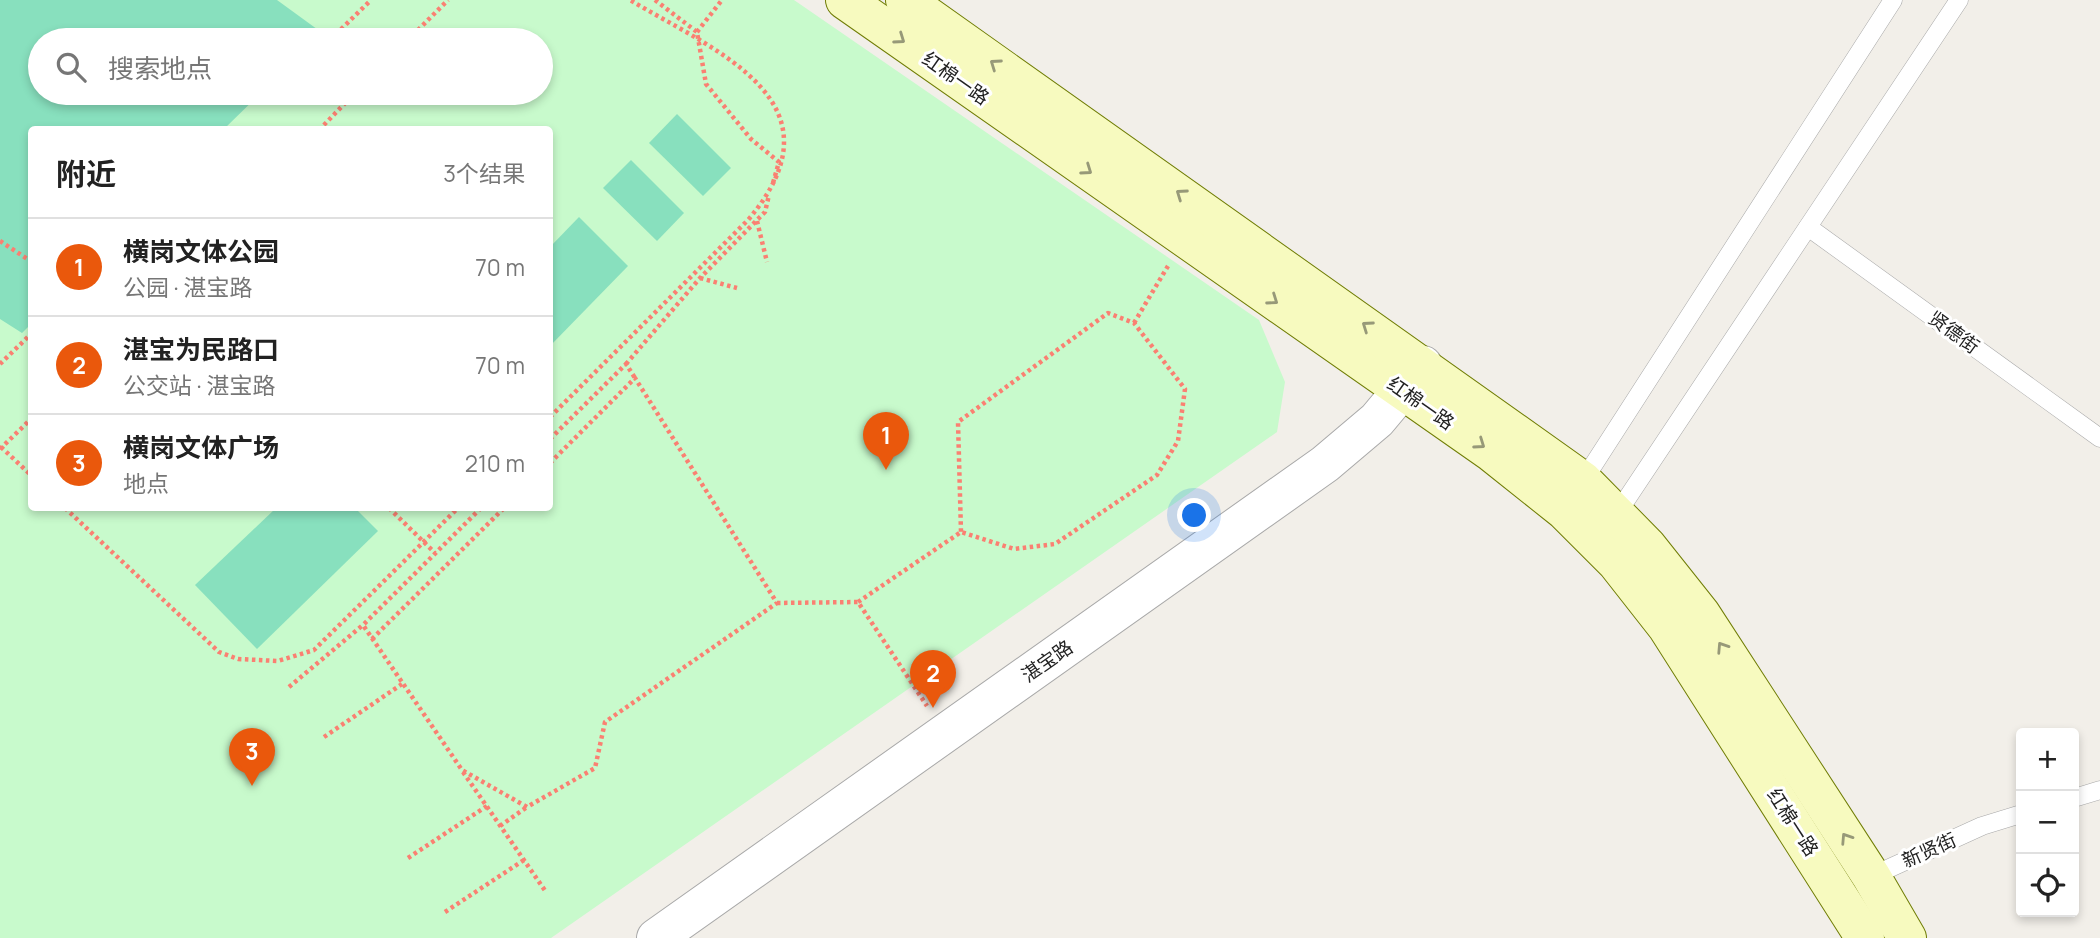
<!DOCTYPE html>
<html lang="zh">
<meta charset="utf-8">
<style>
body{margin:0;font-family:Manrope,"Noto Sans SC",sans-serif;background:#f2f2f2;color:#222}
.controls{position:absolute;right:21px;bottom:21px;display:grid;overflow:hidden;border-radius:7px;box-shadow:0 4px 10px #0003}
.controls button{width:63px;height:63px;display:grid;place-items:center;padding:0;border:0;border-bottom:2px solid #e0e0e0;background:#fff;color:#222;font:35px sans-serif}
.you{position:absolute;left:1195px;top:516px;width:24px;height:24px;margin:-18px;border:5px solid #fff;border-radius:50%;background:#1a73e8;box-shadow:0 0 0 10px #1a73e833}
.badge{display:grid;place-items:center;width:46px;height:46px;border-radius:50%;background:#ea580c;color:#fff;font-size:23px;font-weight:700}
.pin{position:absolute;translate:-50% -58px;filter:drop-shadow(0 2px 4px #0008)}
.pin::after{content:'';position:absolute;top:37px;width:24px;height:21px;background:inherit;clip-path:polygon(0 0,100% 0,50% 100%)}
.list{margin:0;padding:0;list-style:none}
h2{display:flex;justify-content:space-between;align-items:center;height:91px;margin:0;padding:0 28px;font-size:30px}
h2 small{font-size:23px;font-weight:400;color:#767676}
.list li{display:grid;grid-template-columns:46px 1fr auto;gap:21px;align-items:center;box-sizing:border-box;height:98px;padding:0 28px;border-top:2px solid #e0e0e0}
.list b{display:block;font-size:26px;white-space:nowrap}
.list p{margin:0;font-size:23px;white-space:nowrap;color:#767676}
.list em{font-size:23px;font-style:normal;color:#767676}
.icon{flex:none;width:38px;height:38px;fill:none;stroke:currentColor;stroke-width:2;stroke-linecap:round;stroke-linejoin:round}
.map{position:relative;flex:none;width:2100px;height:938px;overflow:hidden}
.search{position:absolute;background:#fff;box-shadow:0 4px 10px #0003;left:28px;top:28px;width:525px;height:77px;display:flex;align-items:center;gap:18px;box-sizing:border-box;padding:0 24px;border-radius:38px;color:#767676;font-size:26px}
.panel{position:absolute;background:#fff;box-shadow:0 4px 10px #0003;left:28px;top:126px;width:525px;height:385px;border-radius:7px}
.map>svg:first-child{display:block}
</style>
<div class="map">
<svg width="2100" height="938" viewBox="0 0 2100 938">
<rect width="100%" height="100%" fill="#f2efe9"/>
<path fill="#c8facc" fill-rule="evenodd" d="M0 0H794L1259 320 1285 382 1277 432 551 938H0ZM40 40H541V93H40ZM32 130H550V508H32Z"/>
<g fill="#88e0be">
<path d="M0 0H277L321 32 313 40H40V93H261L224 129 32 130V323L22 333 0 319Z"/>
<path d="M677 114 731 168 703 196 649 143Z"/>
<path d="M631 160 684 213 657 241 603 188Z"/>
<path d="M579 217 628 266 550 346V247Z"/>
<path d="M276 508H355L378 531 257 649 195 585Z"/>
</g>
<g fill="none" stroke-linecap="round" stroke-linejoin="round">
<defs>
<g id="service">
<path d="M1808 227 2100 438"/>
<path d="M1583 481 1893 0"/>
<path d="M1616 515 1959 0"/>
<path d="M2074 798 2100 790"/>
<path d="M1870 877 1982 826 2021 814"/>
</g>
<path id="tertiary" d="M656 938 1325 464 1377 420 1423 365"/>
<g id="secondary">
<path d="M845 0 1491 452 1565 511 1616 562 1667 627 1865 938"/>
<path d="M905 0 1583 481 1647 546 1701 614 1871 876 1907 938"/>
</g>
</defs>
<use href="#service" stroke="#a9a9a9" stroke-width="19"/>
<use href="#tertiary" stroke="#a9a9a9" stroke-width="40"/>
<use href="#secondary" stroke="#707d05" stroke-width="40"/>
<g stroke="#fa8072" stroke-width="4.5" stroke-dasharray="3.5 3.5" stroke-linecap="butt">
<path d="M655 0 697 32 706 84 751 139 779 162 773 183"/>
<path d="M697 32 722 0"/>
<path d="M331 39 371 0"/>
<path d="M408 40 448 0"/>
<path d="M319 130 355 93"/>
<path d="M757 221 767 262"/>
<path d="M0 241 32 262"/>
<path d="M700 278 737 288"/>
<path d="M1134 323 1168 266"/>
<path d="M0 364 32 333"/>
<path d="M626 364 700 278 765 212 769 195"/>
<path d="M550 417 748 220C848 102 717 52 630 0"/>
<path d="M550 439 626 364 635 378"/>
<path d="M1 447 32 476"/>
<path d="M0 449 32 418"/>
<path d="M65 508 219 652 238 659 278 661 314 650 458 508"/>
<path d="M389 508 435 553"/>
<path d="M481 508 363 625 462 770 527 807 595 768 605 722 777 603 635 378 550 463"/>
<path d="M858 602 961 532 1014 549 1055 544 1157 475 1178 441 1185 389 1134 323 1108 313 958 422 961 532"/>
<path d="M777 603 858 602 927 706"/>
<path d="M372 639 504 508"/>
<path d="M289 687 363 625"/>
<path d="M324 737 402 684"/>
<path d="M463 772 546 892"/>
<path d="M500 826 527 807"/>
<path d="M408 858 487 806"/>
<path d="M445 912 524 860"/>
</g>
<use href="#service" stroke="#fff" stroke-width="18"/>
<use href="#tertiary" stroke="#fff" stroke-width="38"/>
<use href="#secondary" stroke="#f7fabf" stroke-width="38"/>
</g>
<defs><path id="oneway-chevron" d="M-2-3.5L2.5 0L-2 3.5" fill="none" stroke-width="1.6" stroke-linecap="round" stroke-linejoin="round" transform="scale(1.75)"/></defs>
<g stroke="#979978">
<use href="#oneway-chevron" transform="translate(900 39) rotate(35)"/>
<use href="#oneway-chevron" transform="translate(995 64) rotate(-145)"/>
<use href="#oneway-chevron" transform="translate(1087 170) rotate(35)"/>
<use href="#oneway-chevron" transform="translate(1181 194) rotate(-145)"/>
<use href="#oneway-chevron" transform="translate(1273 300) rotate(35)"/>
<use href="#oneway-chevron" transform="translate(1367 326) rotate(-145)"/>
<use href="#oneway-chevron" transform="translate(1480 444) rotate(35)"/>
<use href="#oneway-chevron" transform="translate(1722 647) rotate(-123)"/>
<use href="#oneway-chevron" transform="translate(1846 838) rotate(-123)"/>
</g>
<g text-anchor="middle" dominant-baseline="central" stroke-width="6" stroke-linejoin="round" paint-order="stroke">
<g font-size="19" fill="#222" stroke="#fff">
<text transform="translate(956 78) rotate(35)">红棉一路</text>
<text transform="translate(1954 332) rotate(36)">贤德街</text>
<text transform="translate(1421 403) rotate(35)">红棉一路</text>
<text transform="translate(1047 661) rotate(-35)">湛宝路</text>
<text transform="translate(1793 822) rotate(57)">红棉一路</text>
<text transform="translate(1929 850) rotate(-24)">新贤街</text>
</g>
</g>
</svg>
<div class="controls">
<button>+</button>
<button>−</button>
<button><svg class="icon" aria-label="locate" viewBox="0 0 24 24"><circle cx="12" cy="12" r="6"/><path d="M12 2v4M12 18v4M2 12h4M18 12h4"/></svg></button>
</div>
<div class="you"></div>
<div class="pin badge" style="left:886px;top:470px">1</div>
<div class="pin badge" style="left:933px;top:708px">2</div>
<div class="pin badge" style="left:252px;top:786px">3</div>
<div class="search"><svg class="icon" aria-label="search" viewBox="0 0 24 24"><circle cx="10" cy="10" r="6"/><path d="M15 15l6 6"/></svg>搜索地点</div>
<section class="panel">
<h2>附近<small>3个结果</small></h2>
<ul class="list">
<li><span class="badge">1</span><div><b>横岗文体公园</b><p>公园 · 湛宝路</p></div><em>70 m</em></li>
<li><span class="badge">2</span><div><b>湛宝为民路口</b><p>公交站 · 湛宝路</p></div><em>70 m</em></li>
<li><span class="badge">3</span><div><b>横岗文体广场</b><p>地点</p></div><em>210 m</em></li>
</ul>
</section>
</div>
